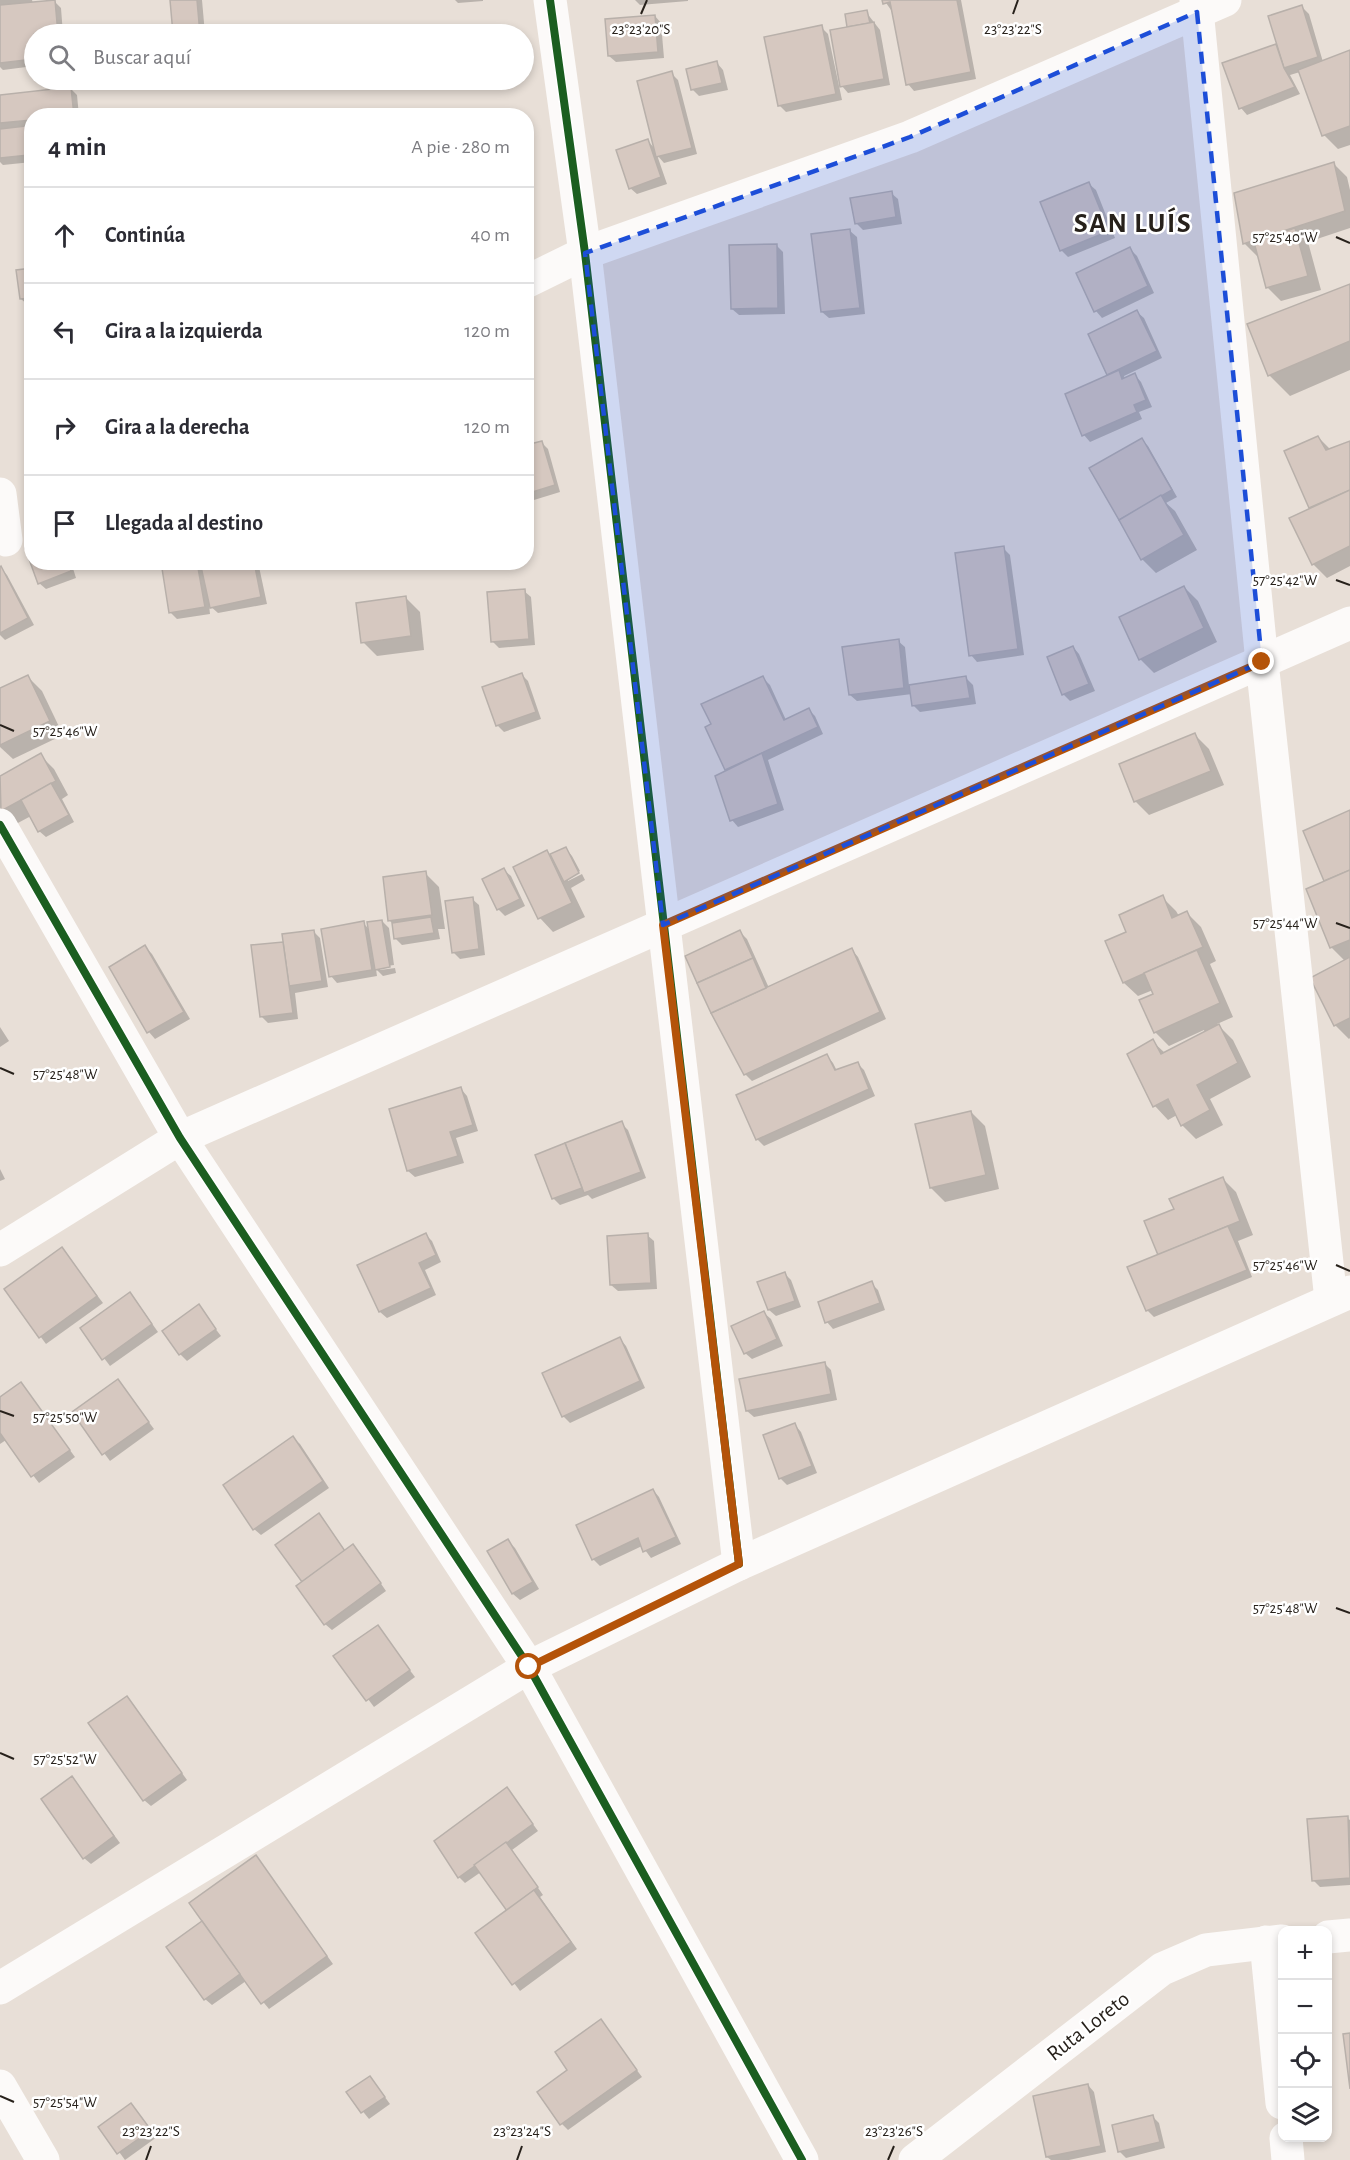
<!DOCTYPE html>
<html lang="es">
<meta charset="utf-8">
<style>
body{margin:0;font-family:"Alegreya Sans",sans-serif;background:#f2f2f3;color:#2b2b33}
.controls{position:absolute;right:18px;bottom:18px;display:grid;overflow:hidden;border-radius:12px;box-shadow:0 3px 9px #0003}
.controls button{width:54px;height:54px;display:grid;place-items:center;padding:0;border:0;border-bottom:2px solid #e1e1e2;background:#fff;color:#2b2b33;font:30px sans-serif}
.stop{position:absolute;width:18px;height:18px;margin:-14px;border:4px solid #b45309;border-radius:50%;background:#fff}
.stop.end{background:#b45309;border-color:#fff;box-shadow:0 2px 6px #0008}
.list{margin:0;padding:0;list-style:none}
h2{display:flex;justify-content:space-between;align-items:center;height:78px;margin:0;padding:0 24px;font-size:26px}
h2 small{font-size:20px;font-weight:400;color:#7c7c81}
.list li{display:grid;grid-template-columns:39px 1fr auto;gap:18px;align-items:center;box-sizing:border-box;height:96px;padding:0 24px;border-top:2px solid #e1e1e2}
.list b{display:block;font-size:22px;white-space:nowrap}
.list em{font-size:20px;font-style:normal;color:#7c7c81}
.icon{flex:none;width:33px;height:33px;fill:none;stroke:currentColor;stroke-width:2;stroke-linecap:round;stroke-linejoin:round}
.map{position:relative;flex:none;width:1350px;height:2160px;overflow:hidden}
.search{position:absolute;background:#fff;box-shadow:0 3px 9px #0003;left:24px;top:24px;width:510px;height:66px;display:flex;align-items:center;gap:15px;box-sizing:border-box;padding:0 21px;border-radius:33px;color:#7c7c81;font-size:22px}
.panel{position:absolute;background:#fff;box-shadow:0 3px 9px #0003;left:24px;top:108px;width:510px;height:462px;border-radius:24px}
.map>svg:first-child{display:block}
</style>
<div class="map">
<svg width="1350" height="2160" viewBox="0 0 1350 2160">
<rect width="100%" height="100%" fill="#e8dfd7"/>
<g fill="#0003">
<path d="M0 0H32L33 3 54 1 61 8 63 34H34V66L3 70 0 67Z"/>
<path d="M171 0H202L205 34H175Z"/>
<path d="M455 0H483V1L458 3Z"/>
<path d="M635 0H688V1L640 5Z"/>
<path d="M884 0H961L976 79 914 91 908 84 893 9 891 10Z"/>
<path d="M1302 7 1309 14 1323 62 1350 52V145L1338 149 1324 135 1300 72 1290 75 1300 94 1247 115 1241 108 1224 64 1278 44Z"/>
<path d="M866 12 880 30 890 85 848 93 842 86 849 28Z"/>
<path d="M655 16 661 23 664 58 616 62 609 56Z"/>
<path d="M821 27 828 34 842 100 786 112 779 105Z"/>
<path d="M717 63 723 70 728 90 699 96 693 90Z"/>
<path d="M671 73 678 80 697 154 664 163 657 155 667 184 637 194 630 188 648 141 656 150Z"/>
<path d="M70 88 77 95 79 116H32V127L25 128 32 134V162L3 165 0 162V96Z"/>
<path d="M1333 163 1347 177 1350 190V228L1308 242 1321 290 1281 301 1267 287 1258 257 1244 243Z"/>
<path d="M1089 184 1096 190 1115 238 1068 257 1061 250Z"/>
<path d="M891 193 898 199 902 224 863 230 856 223Z"/>
<path d="M850 231 857 237 865 314 829 318 822 312Z"/>
<path d="M776 245 783 252 785 314 739 315 732 309Z"/>
<path d="M1130 249 1137 256 1154 293 1102 318 1096 311Z"/>
<path d="M32 269V305H28L21 299Z"/>
<path d="M1350 285V370L1290 396 1269 375Z"/>
<path d="M1137 312 1144 318 1162 358 1124 376 1125 379 1135 375 1141 382 1152 407 1139 412 1142 419 1090 442 1084 435 1109 376 1090 334Z"/>
<path d="M1318 437 1331 450 1350 442V566L1327 578 1313 564 1311 509 1286 452Z"/>
<path d="M1142 440 1148 446 1177 497 1166 503 1175 511 1197 550 1156 573 1142 559Z"/>
<path d="M541 442 548 449 560 492 534 500 527 493Z"/>
<path d="M1003 548 1010 555 1024 655 977 662 971 655Z"/>
<path d="M32 562H71L76 578 46 589 39 583Z"/>
<path d="M163 562H258L267 604 218 613 209 605 210 614 177 619 170 612Z"/>
<path d="M0 568 7 575 34 625 5 640 0 635Z"/>
<path d="M1184 587 1198 601 1217 642 1154 673 1140 659Z"/>
<path d="M524 591 531 597 535 645 499 648 493 642Z"/>
<path d="M406 598 420 612 424 650 377 656 363 642Z"/>
<path d="M898 641 905 647 909 686 966 678 973 685 976 704 920 712 913 705 912 694 857 701 850 695Z"/>
<path d="M1073 647 1079 654 1095 691 1070 701 1064 695 1048 658Z"/>
<path d="M521 674 528 681 541 719 504 732 497 725Z"/>
<path d="M28 677 42 691 63 735 13 759 0 747V690Z"/>
<path d="M763 678 770 685 786 720 809 710 815 716 823 734 768 760 784 810 738 827 732 820 727 771 707 728Z"/>
<path d="M1195 735 1209 749 1224 785 1149 815 1135 801Z"/>
<path d="M40 755 54 769 68 795 62 799 74 822 46 837 39 831 31 816 16 824 0 807V777Z"/>
<path d="M1350 812V1038L1349 1039 1335 1025 1345 961 1331 947 1326 882 1305 832Z"/>
<path d="M566 849 572 856 580 871 568 878V881L582 874 585 880 571 888 585 917 553 932 540 918 515 867 547 852 551 856Z"/>
<path d="M504 870 511 876 525 906 505 916 498 909Z"/>
<path d="M425 873 439 887 445 929H438L440 939 402 945 395 938 393 924 389 920Z"/>
<path d="M1162 897 1176 911 1179 916 1187 913 1201 927 1216 961 1210 964 1233 1017 1217 1024 1233 1040 1251 1077 1210 1099 1223 1125 1196 1139 1182 1125 1177 1115 1168 1120 1155 1106 1129 1054 1152 1041 1165 1053 1205 1033 1204 1030 1169 1046 1155 1032V994L1153 990 1138 996 1124 983 1107 942 1128 933Z"/>
<path d="M472 899 479 905 485 955 460 959 453 952Z"/>
<path d="M382 921 389 928 394 965 380 967V970L395 968 396 973 383 976 376 969 377 976 337 983 331 976 363 923 370 930Z"/>
<path d="M313 931 320 938 328 987 295 993 298 1019 268 1023 261 1016 253 946 285 944Z"/>
<path d="M740 932 747 939 769 988 852 950 858 957 886 1019 752 1081 745 1074Z"/>
<path d="M145 947 152 954 190 1019 155 1039 149 1032 111 968Z"/>
<path d="M0 1027 9 1041 0 1047Z"/>
<path d="M827 1056 833 1063 837 1071 858 1064 864 1070 875 1096 764 1146 757 1139Z"/>
<path d="M461 1089 467 1096 478 1131 456 1138 464 1163 415 1177 408 1171 391 1110Z"/>
<path d="M971 1112 985 1126 999 1189 945 1202 931 1188 917 1126Z"/>
<path d="M621 1123 628 1130 646 1178 592 1199 588 1195 560 1205 553 1198 537 1155Z"/>
<path d="M0 1169 5 1179 0 1181Z"/>
<path d="M1222 1178 1236 1192 1253 1235 1238 1241 1252 1277 1154 1317 1147 1310 1160 1255 1176 1210Z"/>
<path d="M425 1234 432 1241 441 1262 425 1270 436 1295 387 1318 380 1312Z"/>
<path d="M647 1235 654 1241 657 1289 618 1291 611 1285Z"/>
<path d="M62 1249 103 1303 46 1344 6 1290Z"/>
<path d="M784 1273 791 1280 801 1307 776 1316 769 1310Z"/>
<path d="M871 1283 878 1290 885 1310 833 1329 827 1322 819 1302Z"/>
<path d="M136 1301 158 1332 110 1366 82 1329Z"/>
<path d="M198 1306 221 1336 187 1361 180 1354Z"/>
<path d="M764 1313 771 1319 783 1346 752 1359 745 1353Z"/>
<path d="M620 1339 626 1346 645 1388 570 1423 563 1416Z"/>
<path d="M824 1363 831 1370 837 1400 754 1417 747 1411Z"/>
<path d="M118 1381 154 1429 110 1461 74 1413Z"/>
<path d="M21 1384 75 1457 39 1483 6 1440 0 1444V1399Z"/>
<path d="M795 1425 801 1432 817 1473 787 1485 780 1478Z"/>
<path d="M293 1438 300 1444 329 1488 261 1535 254 1529Z"/>
<path d="M653 1490 659 1497 681 1544 651 1558 642 1546 600 1566 593 1559Z"/>
<path d="M319 1515 346 1552 353 1546 360 1553 386 1591 332 1630 325 1624 304 1583Z"/>
<path d="M508 1541 515 1548 539 1589 520 1600 513 1594 489 1552Z"/>
<path d="M377 1627 415 1677 374 1707 336 1656Z"/>
<path d="M127 1697 187 1780 151 1806 144 1800Z"/>
<path d="M72 1778 120 1843 91 1864 84 1858Z"/>
<path d="M507 1789 538 1831 512 1850 543 1895 540 1897 577 1949 520 1991 477 1934 509 1911 481 1872 465 1883 459 1877Z"/>
<path d="M1347 1818 1350 1820V1885L1320 1887 1314 1881Z"/>
<path d="M262 1864 333 1964 269 2009 246 1981 212 2005 205 1999 204 1922Z"/>
<path d="M600 2021 642 2077 568 2130 562 2124 569 2070Z"/>
<path d="M376 2085 390 2104 369 2119 348 2093Z"/>
<path d="M1088 2085 1094 2092 1106 2152 1069 2160H1051L1047 2157Z"/>
<path d="M131 2105 157 2137 125 2160 101 2127Z"/>
<path d="M1153 2117 1159 2123 1165 2148 1126 2158 1119 2151Z"/>
</g>
<g fill="#d6c8c0" stroke="#b8b0aa" stroke-width="1.5">
<path d="M55 0 58 34H34V59L0 63V5Z"/>
<path d="M170 0H197L200 34H173Z"/>
<path d="M882 0H957L971 72 906 85 890 2 883 4Z"/>
<path d="M1302 5 1318 57 1284 68 1268 16Z"/>
<path d="M867 10 870 23 847 27 845 14Z"/>
<path d="M655 15 658 52 608 56 605 19Z"/>
<path d="M874 22 884 79 840 87 830 30Z"/>
<path d="M822 25 836 94 778 106 764 37Z"/>
<path d="M1276 44 1284 68 1295 87 1239 109 1222 63Z"/>
<path d="M1350 50V126L1322 136 1298 70Z"/>
<path d="M717 61 722 83 691 90 686 69Z"/>
<path d="M672 71 692 148 656 157 637 81Z"/>
<path d="M71 87 74 116H32V120L0 123V95Z"/>
<path d="M26 126 29 155 0 158V129Z"/>
<path d="M648 139 661 177 629 189 616 150Z"/>
<path d="M1334 162 1345 211 1243 244 1234 193Z"/>
<path d="M1089 182 1109 231 1060 251 1040 202Z"/>
<path d="M28 190H32V243L29 223Z"/>
<path d="M892 191 896 217 855 224 850 198Z"/>
<path d="M1295 228 1308 276 1266 288 1254 242Z"/>
<path d="M850 229 860 308 821 312 811 234Z"/>
<path d="M777 244 778 308 731 309 729 245Z"/>
<path d="M1130 247 1148 286 1094 312 1076 273Z"/>
<path d="M32 268V298L20 299 16 270Z"/>
<path d="M1350 284V341L1268 376 1247 324Z"/>
<path d="M1137 310 1157 351 1107 375 1088 334Z"/>
<path d="M1119 370 1122 379 1135 373 1146 400 1134 405 1137 412 1082 436 1065 394Z"/>
<path d="M1318 436 1326 450 1350 441V490L1309 508 1284 451Z"/>
<path d="M1142 438 1172 490 1119 520 1089 468Z"/>
<path d="M542 441 555 485 526 494V445Z"/>
<path d="M1350 490V546L1312 565 1289 518Z"/>
<path d="M1161 495 1184 535 1141 560 1119 520Z"/>
<path d="M32 545V562H68L71 571 38 584 25 548Z"/>
<path d="M1004 546 1018 649 969 656 955 553Z"/>
<path d="M161 562H197L205 607 169 613Z"/>
<path d="M200 562H254L261 597 210 608Z"/>
<path d="M1 566 28 618 0 633V567Z"/>
<path d="M1184 586 1204 628 1139 660 1119 617Z"/>
<path d="M525 589 529 639 491 642 487 592Z"/>
<path d="M406 596 411 636 361 643 356 603Z"/>
<path d="M899 639 904 688 849 695 842 647Z"/>
<path d="M1073 646 1089 684 1062 695 1047 657Z"/>
<path d="M522 673 536 712 496 726 482 687Z"/>
<path d="M28 675 50 721 0 745V688Z"/>
<path d="M763 676 784 720 809 708 818 727 725 770 705 727 711 724 701 704Z"/>
<path d="M966 676 970 698 912 706 909 685Z"/>
<path d="M1195 733 1211 771 1134 802 1119 764Z"/>
<path d="M41 753 56 781 1 811 0 776Z"/>
<path d="M762 753 778 804 730 821 715 776Z"/>
<path d="M51 783 69 815 38 832 21 800Z"/>
<path d="M1350 810V870L1324 881 1303 831Z"/>
<path d="M566 847 579 873 564 882 550 854Z"/>
<path d="M547 850 572 903 538 919 513 867Z"/>
<path d="M504 868 520 899 497 910 482 879Z"/>
<path d="M1350 870V940L1330 948 1306 889Z"/>
<path d="M426 871 432 915 388 921 383 877Z"/>
<path d="M1163 895 1172 918 1187 911 1203 947 1123 983 1105 941 1126 932 1119 915Z"/>
<path d="M473 897 479 949 452 953 445 901Z"/>
<path d="M431 917 434 933 394 939 392 923Z"/>
<path d="M382 920 390 967 375 970 367 922Z"/>
<path d="M364 921 372 970 329 977 321 929Z"/>
<path d="M314 930 322 981 289 986 282 934Z"/>
<path d="M740 930 753 958 697 983 685 956Z"/>
<path d="M283 942 293 1013 260 1017 251 945Z"/>
<path d="M145 945 184 1012 147 1033 109 967Z"/>
<path d="M852 948 880 1012 744 1075 711 1013Z"/>
<path d="M1197 950 1220 1003 1154 1033 1139 1000 1153 994 1144 973Z"/>
<path d="M1350 957V1018L1334 1026 1310 978Z"/>
<path d="M753 958 766 988 711 1013 697 983Z"/>
<path d="M1219 1024 1238 1063 1197 1085 1210 1110 1181 1126 1168 1099 1153 1107 1127 1054 1153 1039 1161 1054Z"/>
<path d="M827 1054 835 1070 858 1062 869 1089 756 1140 736 1095Z"/>
<path d="M461 1087 473 1125 450 1132 458 1156 407 1171 389 1109Z"/>
<path d="M971 1111 986 1175 930 1188 915 1124Z"/>
<path d="M622 1121 641 1172 584 1193 565 1143Z"/>
<path d="M565 1143 582 1188 552 1199 535 1155Z"/>
<path d="M1223 1177 1240 1221 1158 1255 1144 1221 1174 1209 1169 1199Z"/>
<path d="M1228 1226 1247 1270 1146 1311 1127 1267Z"/>
<path d="M426 1233 436 1255 419 1263 431 1288 379 1312 357 1265Z"/>
<path d="M648 1233 651 1283 610 1285 607 1236Z"/>
<path d="M62 1247 97 1296 39 1338 4 1289Z"/>
<path d="M785 1272 795 1301 768 1310 757 1282Z"/>
<path d="M872 1281 880 1303 825 1323 818 1302Z"/>
<path d="M130 1292 152 1324 102 1360 80 1328Z"/>
<path d="M199 1304 216 1329 179 1355 162 1331Z"/>
<path d="M764 1311 777 1339 744 1354 731 1326Z"/>
<path d="M620 1337 640 1381 562 1417 542 1373Z"/>
<path d="M825 1362 831 1394 746 1411 739 1379Z"/>
<path d="M118 1379 149 1422 102 1455 72 1412Z"/>
<path d="M21 1382 70 1450 31 1477 0 1433V1397Z"/>
<path d="M795 1423 812 1466 779 1479 763 1435Z"/>
<path d="M293 1436 323 1481 253 1530 223 1485Z"/>
<path d="M653 1489 676 1537 643 1552 638 1538 592 1560 576 1525Z"/>
<path d="M319 1513 345 1551 302 1582 275 1545Z"/>
<path d="M508 1539 533 1582 512 1594 487 1551Z"/>
<path d="M353 1544 381 1583 324 1625 296 1586Z"/>
<path d="M378 1625 410 1670 366 1701 333 1656Z"/>
<path d="M127 1696 182 1773 143 1801 88 1723Z"/>
<path d="M72 1776 114 1836 83 1859 41 1799Z"/>
<path d="M507 1787 533 1824 458 1878 434 1841Z"/>
<path d="M1348 1816 1350 1878 1312 1881 1307 1819Z"/>
<path d="M506 1842 538 1887 507 1911 474 1865Z"/>
<path d="M256 1855 327 1956 261 2004 189 1903Z"/>
<path d="M534 1890 571 1942 512 1985 475 1933Z"/>
<path d="M202 1921 240 1974 204 2000 166 1947Z"/>
<path d="M601 2019 637 2070 560 2125 537 2092 567 2070 555 2052Z"/>
<path d="M1350 2033V2089L1343 2034Z"/>
<path d="M370 2076 385 2097 361 2113 346 2092Z"/>
<path d="M1088 2084 1101 2146 1046 2157 1033 2096Z"/>
<path d="M131 2103 151 2130 117 2154 98 2127Z"/>
<path d="M1153 2115 1160 2142 1118 2152 1112 2125Z"/>
</g>
<g fill="none" stroke-linecap="round" stroke-linejoin="round">
<g stroke="#fcfaf9" stroke-width="33">
<path d="M550 0 585 253 739 1564"/>
<path d="M1196 0 1262 662 1331 1300"/>
<path d="M526 282 585 253 910 137 1225 0"/>
<path d="M0 494 6 540"/>
<path d="M0 825 180 1138 529 1667 802 2160"/>
<path d="M0 1250 180 1138 1350 623"/>
<path d="M1328 1937 1350 1935"/>
<path d="M1266 1942 1282 2103"/>
<path d="M0 1988 529 1667 739 1564 1350 1292"/>
<path d="M0 2086 43 2160"/>
<path d="M1286 2138 1288 2160"/>
<path d="M915 2160 1162 1969 1206 1950 1282 1941"/>
</g>
<defs>
<g id="cycleway">
<path d="M550 0 585 253 739 1564"/>
<path d="M0 825 180 1138 529 1667 802 2160"/>
</g>
</defs>
<use href="#cycleway" stroke="#fff" stroke-width="11"/>
<use href="#cycleway" stroke="#1b5e20" stroke-width="8"/>
</g>
<g fill="none" stroke-linecap="round" stroke-linejoin="round">
<path stroke="#b45309" stroke-width="8" d="M529 1667 739 1564 663 925 1262 662"/>
</g>
<path fill="#1d4ed8" fill-opacity="0.2" stroke="#1d4ed8" stroke-width="4.5" stroke-dasharray="12 8" stroke-linejoin="round" d="M1197 12 1262 662 663 925 585 253 910 137Z"/>
<path fill="none" stroke="#27211b" stroke-width="2" d="M641 14 647 0M1013 14 1018 0M1336 237 1350 243M1336 580 1350 585M0 725 14 731M1336 923 1350 928M0 1068 14 1074M1336 1265 1350 1271M0 1411 14 1416M1336 1608 1350 1613M0 1753 14 1759M0 2096 14 2102M146 2160 151 2146M517 2160 522 2146M888 2160 894 2146"/>
<g text-anchor="middle" dominant-baseline="central" stroke-width="5" stroke-linejoin="round" paint-order="stroke">
<g font-size="22" fill="#27211b" stroke="#fff">
<text transform="translate(1088 2026) rotate(-38)">Ruta Loreto</text>
</g>
<g font-size="28" font-weight="bold" letter-spacing="1.5" fill="#27211b" stroke="#fff">
<text x="1133" y="224">SAN LUÍS</text>
</g>
</g>
<g font-size="15" text-anchor="middle" fill="#27211b" stroke="#fff" stroke-width="5" stroke-linejoin="round" paint-order="stroke">
<text x="641" y="34">23°23'20"S</text>
<text x="1013" y="34">23°23'22"S</text>
<text x="1285" y="242">57°25'40"W</text>
<text x="1285" y="585">57°25'42"W</text>
<text x="65" y="736">57°25'46"W</text>
<text x="1285" y="928">57°25'44"W</text>
<text x="65" y="1079">57°25'48"W</text>
<text x="1285" y="1270">57°25'46"W</text>
<text x="65" y="1422">57°25'50"W</text>
<text x="1285" y="1613">57°25'48"W</text>
<text x="65" y="1764">57°25'52"W</text>
<text x="65" y="2107">57°25'54"W</text>
<text x="151" y="2136">23°23'22"S</text>
<text x="522" y="2136">23°23'24"S</text>
<text x="894" y="2136">23°23'26"S</text>
</g>
</svg>
<div class="controls">
<button>+</button>
<button>−</button>
<button><svg class="icon" aria-label="locate" viewBox="0 0 24 24"><circle cx="12" cy="12" r="6"/><path d="M12 2v4M12 18v4M2 12h4M18 12h4"/></svg></button>
<button><svg class="icon" aria-label="layers" viewBox="0 0 24 24"><path d="M12 4l9 5-9 5-9-5zM3 14l9 5 9-5"/></svg></button>
</div>
<div class="stop" style="left:529px;top:1667px"></div>
<div class="stop end" style="left:1262px;top:662px"></div>
<div class="search"><svg class="icon" aria-label="search" viewBox="0 0 24 24"><circle cx="10" cy="10" r="6"/><path d="M15 15l6 6"/></svg>Buscar aquí</div>
<section class="panel">
<h2>4 min<small>A pie · 280 m</small></h2>
<ul class="list">
<li><svg class="icon" aria-label="ahead" viewBox="0 0 24 24"><path d="M12 20V5M6 11l6-6 6 6"/></svg><div><b>Continúa</b></div><em>40 m</em></li>
<li><svg class="icon" aria-label="left" viewBox="0 0 24 24"><path d="M17 20v-9H6M10 6l-5 5 5 5"/></svg><div><b>Gira a la izquierda</b></div><em>120 m</em></li>
<li><svg class="icon" aria-label="right" viewBox="0 0 24 24"><path d="M7 20v-9h11M14 6l5 5-5 5"/></svg><div><b>Gira a la derecha</b></div><em>120 m</em></li>
<li><svg class="icon" aria-label="arrive" viewBox="0 0 24 24"><path d="M6 21V4h12l-3 4 3 4H6"/></svg><div><b>Llegada al destino</b></div></li>
</ul>
</section>
</div>
